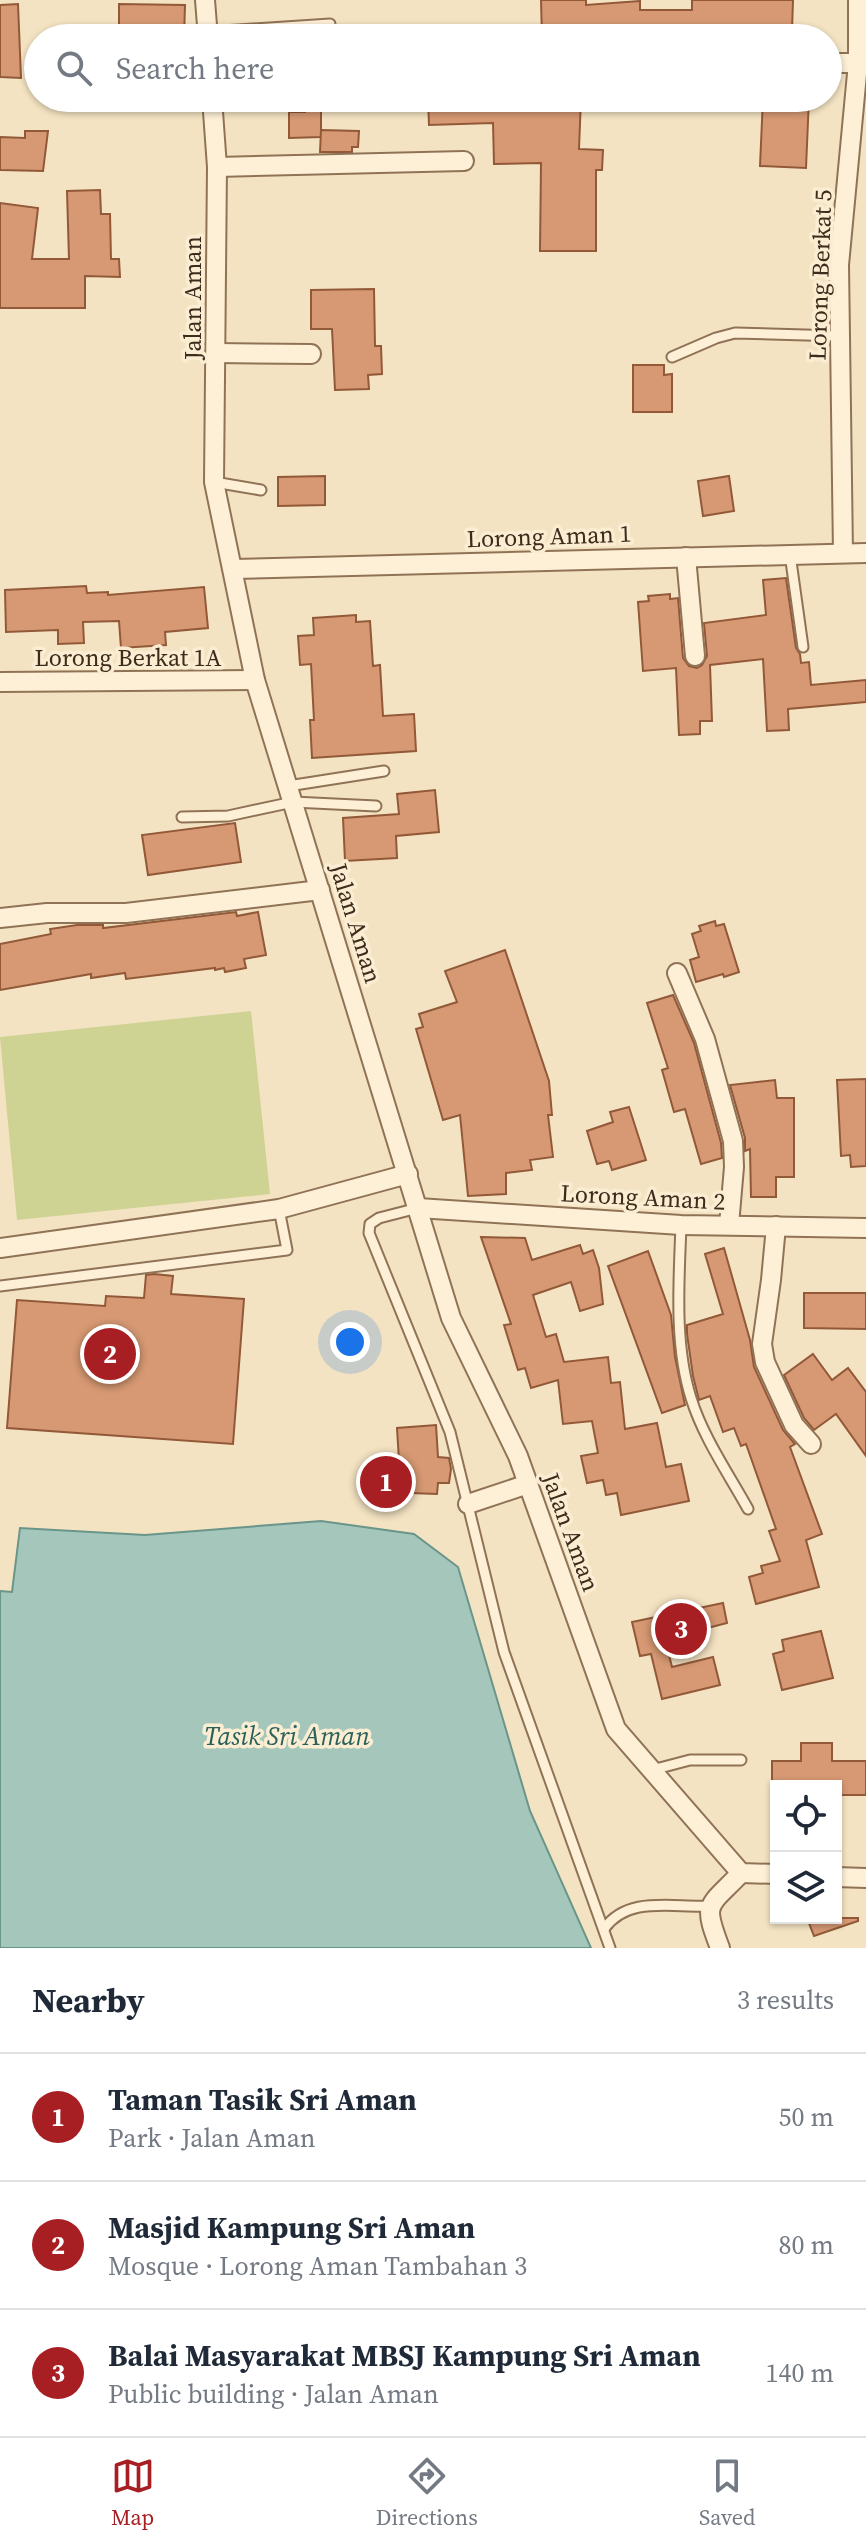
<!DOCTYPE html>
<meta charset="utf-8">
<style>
body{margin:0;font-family:"Source Serif 4",serif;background:#f2f2f3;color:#1f2937}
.controls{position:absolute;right:24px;bottom:24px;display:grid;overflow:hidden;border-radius:0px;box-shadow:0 2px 6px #0004}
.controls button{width:72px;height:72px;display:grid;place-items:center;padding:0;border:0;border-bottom:2px solid #e0e1e3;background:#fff;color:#1f2937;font:40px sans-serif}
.you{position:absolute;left:350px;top:1342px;width:28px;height:28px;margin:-20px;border:6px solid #fff;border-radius:50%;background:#1a73e8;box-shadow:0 0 0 12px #1a73e833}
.badge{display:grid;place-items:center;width:52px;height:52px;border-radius:50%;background:#a71e23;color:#fff;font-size:26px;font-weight:700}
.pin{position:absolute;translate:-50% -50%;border:4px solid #fff;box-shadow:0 2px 8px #0006}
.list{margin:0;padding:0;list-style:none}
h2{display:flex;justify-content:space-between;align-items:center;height:104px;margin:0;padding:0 32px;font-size:34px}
h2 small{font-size:26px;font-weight:400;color:#747a83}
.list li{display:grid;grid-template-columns:52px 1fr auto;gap:24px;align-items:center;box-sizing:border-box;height:128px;padding:0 32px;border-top:2px solid #e0e1e3}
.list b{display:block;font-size:30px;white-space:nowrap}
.list p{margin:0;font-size:26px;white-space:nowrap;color:#747a83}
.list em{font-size:26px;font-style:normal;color:#747a83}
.icon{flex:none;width:44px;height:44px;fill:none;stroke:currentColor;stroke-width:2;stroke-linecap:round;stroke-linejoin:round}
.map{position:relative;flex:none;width:866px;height:1948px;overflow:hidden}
.search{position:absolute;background:#fff;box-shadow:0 2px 6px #0004;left:24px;right:24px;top:24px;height:88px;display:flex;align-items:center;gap:20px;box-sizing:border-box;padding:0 28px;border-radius:44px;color:#747a83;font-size:30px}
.sheet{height:488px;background:#fff}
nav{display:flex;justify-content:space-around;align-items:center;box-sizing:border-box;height:112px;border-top:2px solid #e0e1e3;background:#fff;font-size:22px;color:#747a83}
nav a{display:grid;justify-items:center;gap:4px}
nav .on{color:#a71e23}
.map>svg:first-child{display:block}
</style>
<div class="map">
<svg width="866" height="1948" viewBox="0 0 866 1948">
<rect width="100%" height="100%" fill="#f4e3c2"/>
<path fill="#ced394" d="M251 1011 270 1194 17 1220 0 1037Z"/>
<path fill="#a5c6bb" stroke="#6a9589" stroke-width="2" d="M321 1521 414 1534 458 1567 530 1811 591 1948H0V1591L12 1592 20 1528 145 1535Z"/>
<g fill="#d69973" stroke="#925939" stroke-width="2">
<path d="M541 0H586V5L640 1V10H692V0H793L792 31 779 30V35L738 34V38H542Z"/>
<path d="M18 4 21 78 0 77V5Z"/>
<path d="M119 4 185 5 184 38H119Z"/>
<path d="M305 98H321V137L289 138V112H305Z"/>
<path d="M428 98H581L579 149 603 150 602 170H596V251H540L541 163 494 164 493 123 429 125Z"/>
<path d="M763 98H809L806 168 760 166Z"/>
<path d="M321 130 359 131 358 147H352V152H320Z"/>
<path d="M25 131H48L43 171 0 170V137L25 138Z"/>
<path d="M100 190 101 214H110L111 259H119L120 277 85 276V308H0V203L38 208 32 259H69L67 191Z"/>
<path d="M374 289 375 346H381L382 374 368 375 369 389 335 390 332 329H311V290Z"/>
<path d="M633 365H664V375L672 374V412H633Z"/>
<path d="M325 476V505L278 506V477Z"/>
<path d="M729 476 734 511 703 516 698 481Z"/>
<path d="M786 578 796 648 800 654 801 663 809 662 811 685 866 680V702L788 709 789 730 767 731 763 659 710 665 712 721H700V734L679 735 676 668 643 671 638 602 649 601 648 596 670 594V599L678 598 683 658 689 666 697 668 702 665 707 656 704 623 766 615 763 580Z"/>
<path d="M86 586 87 593 108 592V595L204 587 208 628 165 632 166 645 121 648 119 621 83 622 84 643 58 644V630L6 632 5 590Z"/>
<path d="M356 615V622L370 621 373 666 380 665 383 716 414 714 416 751 312 758 310 720H314L311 664 300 665 298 636 314 635 313 618Z"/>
<path d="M435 790 439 832 396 836 397 858 345 861 343 818 399 814 397 794Z"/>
<path d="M235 823 241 862 148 875 142 835Z"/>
<path d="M236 912 237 916 258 912 266 955 244 959 246 968 225 972 224 968 215 970V968L126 979 125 973 91 978V974L0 990V944L51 934 50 929 77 925H103V928Z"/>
<path d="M715 921 716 926 724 924 739 972 724 977 723 974 696 982 690 960 699 957 692 934 701 931 699 926Z"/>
<path d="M505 950 549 1081 552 1115H548L553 1157 530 1160 532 1170 506 1173V1194L468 1196 460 1115 443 1120 416 1029 423 1027 419 1014 457 1002 445 971Z"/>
<path d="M673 995 694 1043 721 1143 722 1158 701 1164 685 1109 674 1112 662 1070 668 1068 647 1003Z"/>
<path d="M866 1079V1166L851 1167 850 1155 841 1156 837 1080Z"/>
<path d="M775 1080 777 1098H794V1177H776V1197H751L750 1149 745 1151V1138L730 1085Z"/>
<path d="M629 1107 646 1160 612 1170 609 1161 597 1164 587 1131 613 1122 610 1112Z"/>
<path d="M481 1237 525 1238 532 1260 580 1245 583 1254 593 1250 599 1268 603 1304 580 1311 571 1282 533 1295 546 1337 556 1334 564 1362 608 1357 611 1383 620 1382 625 1429 657 1423 666 1467 681 1464 689 1501 621 1515 617 1493 606 1495 603 1480 587 1483 581 1456 598 1453 592 1421 563 1424 558 1380 531 1388 525 1368 518 1370 504 1325 511 1324Z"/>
<path d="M724 1248 750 1340 754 1367 783 1430 795 1444 790 1447 822 1534 806 1540 819 1587 756 1604 749 1577 763 1573 761 1566 780 1561 769 1531 776 1529 746 1444 741 1446 734 1428 723 1432 710 1396 699 1400 693 1376 687 1334V1325L723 1314 705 1254Z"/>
<path d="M648 1251 671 1315 675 1357 685 1405 662 1413 608 1266Z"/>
<path d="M154 1274 173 1276 171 1294 244 1299 233 1444 7 1428 17 1300 105 1306 106 1296 144 1298 146 1275Z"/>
<path d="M804 1293H866V1329L804 1328Z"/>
<path d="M813 1354 832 1380 848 1368 866 1392V1456L836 1414 814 1430 804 1418 784 1375Z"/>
<path d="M436 1425 438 1457 449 1458 451 1469 449 1483H438L437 1494 382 1492 383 1461H399L397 1428Z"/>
<path d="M723 1603 727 1623 665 1639 672 1667 713 1657 720 1685 662 1699 651 1654 640 1656 632 1622Z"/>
<path d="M821 1631 833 1678 782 1690 773 1654 784 1651 782 1640Z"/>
<path d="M801 1743H832V1761H866V1795H836V1786H772V1761H801Z"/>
<path d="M807 1918H858V1921L814 1936Z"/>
</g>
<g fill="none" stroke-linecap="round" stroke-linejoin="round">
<defs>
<g id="lane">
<path d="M207 32 330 24"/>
<path d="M672 357 716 338 735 333 840 336"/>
<path d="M214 482 261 490"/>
<path d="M790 554 803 647"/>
<path d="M288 786 384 771"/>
<path d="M182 817 228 816 293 802 376 806"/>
<path d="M418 1208 379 1218 370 1224 369 1233 450 1432 504 1652 610 1948"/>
<path d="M681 1225C679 1281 674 1344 691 1398 703 1437 728 1473 748 1509"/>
<path d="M0 1286 287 1250 279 1209"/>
<path d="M652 1770 690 1760H741"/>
<path d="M604 1929C628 1895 673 1908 709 1906"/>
</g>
<g id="street">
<path d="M205 0 208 38"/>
<path d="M828 63H858"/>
<path d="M212 98 217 167 214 482 255 680 451 1318 518 1456 616 1729 741 1873 776 1874"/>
<path d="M217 167 464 161"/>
<path d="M216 353 311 354"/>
<path d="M843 553 839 265 858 63V0"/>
<path d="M686 557 695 656"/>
<path d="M233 569 866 553"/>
<path d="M0 682 255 680"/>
<path d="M0 918 47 913H126L320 890"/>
<path d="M677 973 705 1039 733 1141 734 1167 729 1225"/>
<path d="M418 1208 681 1225 866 1228"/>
<path d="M776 1226 771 1280 762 1344 765 1362 794 1425 811 1444"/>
<path d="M0 1248 279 1209 408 1174"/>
<path d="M468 1504 528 1484"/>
<path d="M836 1877 866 1878"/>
<path d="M720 1948C702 1901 708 1908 741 1873"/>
</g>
</defs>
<use href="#lane" stroke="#907356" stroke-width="13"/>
<use href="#street" stroke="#907356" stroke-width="22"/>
<use href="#lane" stroke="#fdf0d6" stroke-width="9"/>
<use href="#street" stroke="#fdf0d6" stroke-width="18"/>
</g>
<g text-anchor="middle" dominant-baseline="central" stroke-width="7" stroke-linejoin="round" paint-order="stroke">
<g font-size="24" fill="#3e2b1c" stroke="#faedd2">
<text transform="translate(820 275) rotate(-88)">Lorong Berkat 5</text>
<text transform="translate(192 298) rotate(-90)">Jalan Aman</text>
<text transform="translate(549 536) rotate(-2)">Lorong Aman 1</text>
<text x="128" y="657">Lorong Berkat 1A</text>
<text transform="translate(356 923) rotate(73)">Jalan Aman</text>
<text transform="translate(643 1197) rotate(3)">Lorong Aman 2</text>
<text transform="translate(571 1532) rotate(70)">Jalan Aman</text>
</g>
<g font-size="26" font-style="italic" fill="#2a605a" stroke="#faedd2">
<text x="287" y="1736">Tasik Sri Aman</text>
</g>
</g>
</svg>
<div class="controls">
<button><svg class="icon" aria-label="locate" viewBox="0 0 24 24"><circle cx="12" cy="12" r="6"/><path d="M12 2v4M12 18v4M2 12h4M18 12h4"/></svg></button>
<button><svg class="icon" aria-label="layers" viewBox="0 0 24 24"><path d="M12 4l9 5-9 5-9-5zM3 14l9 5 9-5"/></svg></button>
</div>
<div class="you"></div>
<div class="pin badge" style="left:386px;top:1482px">1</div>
<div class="pin badge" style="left:110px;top:1354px">2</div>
<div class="pin badge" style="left:681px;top:1629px">3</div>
<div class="search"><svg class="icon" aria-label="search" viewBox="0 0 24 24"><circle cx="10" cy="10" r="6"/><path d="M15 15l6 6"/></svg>Search here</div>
</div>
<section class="sheet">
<h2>Nearby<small>3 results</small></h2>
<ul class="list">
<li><span class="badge">1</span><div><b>Taman Tasik Sri Aman</b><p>Park · Jalan Aman</p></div><em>50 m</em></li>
<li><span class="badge">2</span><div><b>Masjid Kampung Sri Aman</b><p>Mosque · Lorong Aman Tambahan 3</p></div><em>80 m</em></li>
<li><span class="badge">3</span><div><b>Balai Masyarakat MBSJ Kampung Sri Aman</b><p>Public building · Jalan Aman</p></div><em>140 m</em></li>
</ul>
</section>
<nav>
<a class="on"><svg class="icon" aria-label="map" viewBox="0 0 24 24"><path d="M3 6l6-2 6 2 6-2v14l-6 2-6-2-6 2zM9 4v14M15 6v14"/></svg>Map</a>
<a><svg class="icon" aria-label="directions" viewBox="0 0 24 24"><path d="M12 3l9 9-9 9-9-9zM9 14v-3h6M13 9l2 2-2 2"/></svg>Directions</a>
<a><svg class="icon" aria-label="saved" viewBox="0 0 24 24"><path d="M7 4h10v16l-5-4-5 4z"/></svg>Saved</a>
</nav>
